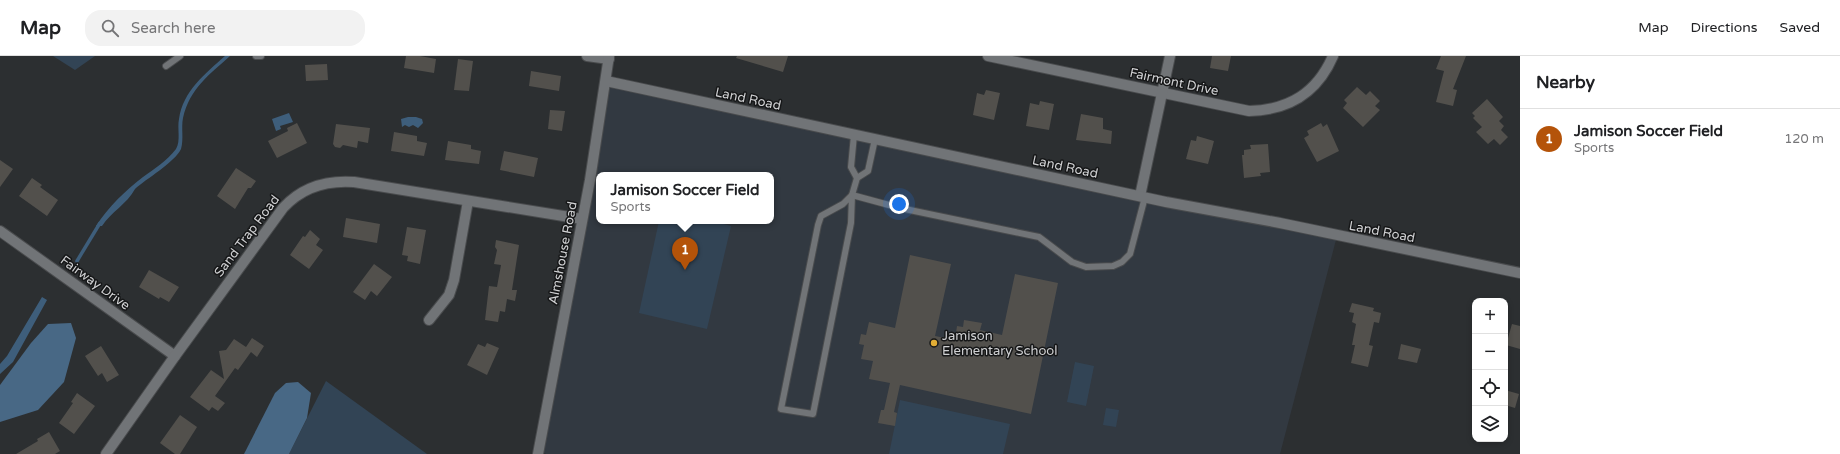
<!DOCTYPE html>
<meta charset="utf-8">
<style>
body{margin:0;font-family:"Varela Round",sans-serif;background:#f2f2f2;color:#202124}
.controls{position:absolute;right:12px;bottom:12px;display:grid;overflow:hidden;border-radius:8px;box-shadow:0 2px 6px #0003}
.controls button{width:36px;height:36px;display:grid;place-items:center;padding:0;border:0;border-bottom:1px solid #e0e0e0;background:#fff;color:#202124;font:20px sans-serif}
.you{position:absolute;left:899px;top:148px;width:14px;height:14px;margin:-10px;border:3px solid #fff;border-radius:50%;background:#1a73e8;box-shadow:0 0 0 6px #1a73e833}
.badge{display:grid;place-items:center;width:26px;height:26px;border-radius:50%;background:#b45309;color:#fff;font-size:13px;font-weight:700}
.pin{position:absolute;translate:-50% -33px;filter:drop-shadow(0 1px 2px #0008)}
.pin::after{content:'';position:absolute;top:21px;width:14px;height:12px;background:inherit;clip-path:polygon(0 0,100% 0,50% 100%)}
.popup{position:absolute;left:596px;top:116px;width:178px;height:52px;box-sizing:border-box;display:grid;place-content:center;border-radius:8px;background:#fff;filter:drop-shadow(0 1px 3px #0005);font-size:13px;white-space:nowrap;color:#757577}
.popup b{font-size:15px;color:#202124}
.popup::after{content:'';position:absolute;left:50%;top:100%;margin-left:-8px;border:8px solid transparent;border-top-color:#fff}
.list{margin:0;padding:0;list-style:none}
h2{display:flex;justify-content:space-between;align-items:center;height:52px;margin:0;padding:0 16px;font-size:17px}
h2 small{font-size:13px;font-weight:400;color:#757577}
.list li{display:grid;grid-template-columns:26px 1fr auto;gap:12px;align-items:center;box-sizing:border-box;height:60px;padding:0 16px;border-top:1px solid #e0e0e0}
.list b{display:block;font-size:15px;white-space:nowrap}
.list p{margin:0;font-size:13px;white-space:nowrap;color:#757577}
.list em{font-size:13px;font-style:normal;color:#757577}
.icon{flex:none;width:22px;height:22px;fill:none;stroke:currentColor;stroke-width:2;stroke-linecap:round;stroke-linejoin:round}
.map{position:relative;flex:none;width:1520px;height:398px;overflow:hidden}
header{display:flex;align-items:center;gap:24px;box-sizing:border-box;height:56px;padding:0 20px;background:#fff;border-bottom:1px solid #e0e0e0}
header strong{font-size:19px}
nav{display:flex;gap:22px;margin-inline-start:auto;font-size:14px}
.search{width:280px;height:36px;background:#f2f2f2;display:flex;align-items:center;gap:10px;box-sizing:border-box;padding:0 14px;border-radius:16px;color:#757577;font-size:15px}
main{display:flex}
aside{flex:1;background:#fff}
.map>svg:first-child{display:block}
</style>
<header>
<strong>Map</strong>
<div class="search"><svg class="icon" aria-label="search" viewBox="0 0 24 24"><circle cx="10" cy="10" r="6"/><path d="M15 15l6 6"/></svg>Search here</div>
<nav><a>Map</a><a>Directions</a><a>Saved</a></nav>
</header>
<main>
<div class="map">
<svg width="1520" height="398" viewBox="0 0 1520 398">
<rect width="100%" height="100%" fill="#2c2f31"/>
<path fill="#323941" fill-rule="evenodd" d="M606 25 1337 180 1280 398H546L539 394ZM599 119H771V165H599Z"/>
<g fill="#324455">
<path d="M53 0H95L75 14Z"/>
<path d="M659 165H713L731 170 707 273 639 257Z"/>
<path d="M1075 306 1094 310 1086 350 1067 346Z"/>
<path d="M326 325 427 398H289Z"/>
<path d="M900 344 1010 368 1003 398H889Z"/>
<path d="M1106 352 1119 354 1116 371 1103 369Z"/>
</g>
<g fill="#486885">
<path d="M71 267 76 282 64 326 38 354 0 366V329L31 287 48 268Z"/>
<path d="M298 326 311 337 307 362 289 398H244L275 337 286 327Z"/>
</g>
<g fill="#3e5e7b">
<path d="M225 0H230C209 19 190 32 183 62 181 72 184 83 181 93 175 106 146 123 135 133 127 148 111 156 102 170H96C109 150 125 135 143 121 154 113 167 105 176 93 181 85 177 72 179 63 183 35 205 18 225 0Z"/>
<path d="M289 57 293 66 280 70 281 73 276 75 272 63Z"/>
<path d="M408 61H416L422 63 423 67 418 72 413 69 409 71 405 69 402 71 401 63Z"/>
<path d="M42 241 47 244 13 306 0 318V308L7 300Z"/>
</g>
<g fill="none" stroke-linecap="round" stroke-linejoin="round">
<path stroke="#3e5e7b" stroke-width="3.5" d="M77 205 100 167"/>
</g>
<g fill="#52504c">
<path d="M406 0H420L436 3 434 17 404 12Z"/>
<path d="M737 0H788L783 16 736 2Z"/>
<path d="M1212 0H1231L1228 15 1210 12Z"/>
<path d="M1441 0H1466L1453 33 1457 34 1453 50 1436 46 1444 15 1436 13Z"/>
<path d="M458 3 473 5 469 35 454 34Z"/>
<path d="M327 8 328 24 306 25 305 9Z"/>
<path d="M531 15 561 20 559 35 529 30Z"/>
<path d="M1357 31 1366 39 1370 35 1380 45 1375 50 1380 54 1363 71 1343 52 1347 47 1344 44Z"/>
<path d="M986 34 1000 37 994 64 973 59 977 37 984 39Z"/>
<path d="M1487 43 1503 61 1499 65 1504 70 1501 74 1508 81 1500 89 1494 83 1488 88 1476 76 1482 71 1473 62 1475 60 1472 57Z"/>
<path d="M1040 45 1054 48 1049 74 1026 70 1030 47 1039 49Z"/>
<path d="M550 54 565 55 562 75 548 73Z"/>
<path d="M1081 58 1103 62V73L1112 75 1111 88 1076 84Z"/>
<path d="M297 67 307 87 277 102 268 85 288 75 287 72Z"/>
<path d="M1321 67 1323 71 1327 68 1339 95 1317 106 1304 82 1309 79 1307 75Z"/>
<path d="M336 68 370 72 368 87 358 85 357 92 343 89 340 92 335 91 333 88Z"/>
<path d="M394 76 417 80V85L427 87 424 100 391 95Z"/>
<path d="M1197 80 1214 85 1208 108 1186 103 1191 84 1196 85Z"/>
<path d="M448 85 471 89V93L481 95 479 108 445 104Z"/>
<path d="M1268 88 1270 116 1260 117 1261 120 1244 122 1242 99H1244V94L1251 93 1250 89Z"/>
<path d="M504 95 538 102 534 121 500 114Z"/>
<path d="M0 104 13 113 0 131Z"/>
<path d="M236 112 256 125 251 132H248L235 153 217 140Z"/>
<path d="M32 122 42 129 40 131 58 144 47 160 19 140Z"/>
<path d="M346 162 380 168 377 187 343 181Z"/>
<path d="M407 171 426 174 420 208 407 205 408 200 402 199Z"/>
<path d="M310 174 320 183 316 189 323 194 309 213 290 199 303 180 305 181Z"/>
<path d="M496 184 519 189 512 234H517L515 245 507 243 505 256 500 255 498 266 485 264 489 230 497 231 501 209 494 208 497 194 495 191Z"/>
<path d="M910 199 951 208 935 280 955 284 957 270 963 271 964 264 982 267 980 274 1002 279 1015 218 1058 227 1031 358 900 329 894 356 897 357 895 370 878 367 881 354H884L890 327 869 323 873 305 861 303 864 289 859 288 861 278 866 279 869 266 895 272Z"/>
<path d="M374 208 392 221 377 240 371 235 365 244 353 236Z"/>
<path d="M149 214 179 231 169 246 160 241 159 243 139 231Z"/>
<path d="M1352 247 1374 252 1373 255 1381 257 1379 267 1374 266 1369 289 1373 290 1368 311 1351 307 1355 289H1352L1356 268 1352 266 1354 257 1349 256Z"/>
<path d="M1512 268 1520 270V293L1506 289Z"/>
<path d="M252 282 264 290 257 301 251 296 238 314 235 312 215 340 225 347 218 355 212 351 209 355 190 341 211 314 224 323 219 295 226 294 234 283 246 291Z"/>
<path d="M487 287 499 292 487 319 467 309 478 288 485 291Z"/>
<path d="M1401 288 1421 293 1417 307 1398 303Z"/>
<path d="M101 290 119 319 107 326 102 317 98 320 85 300Z"/>
<path d="M1505 334 1519 338 1515 352 1505 349Z"/>
<path d="M77 337 95 350 74 378 59 367 73 347 71 346Z"/>
<path d="M180 359 197 371 180 398H175L160 387Z"/>
<path d="M49 376 60 395 55 398H16L38 385 37 383Z"/>
</g>
<g fill="none" stroke-linecap="round" stroke-linejoin="round">
<defs>
<g id="lane">
<path d="M256 0H261"/>
<path d="M166 10 180 0"/>
<path d="M854 79 851 111 857 122"/>
<path d="M852 139 843 148 821 160 818 169 781 353 813 358 851 167 852 139 857 122 868 115 875 83"/>
<path d="M852 139 900 152 1039 181 1072 206 1086 211 1113 210 1122 206 1130 198 1145 141"/>
</g>
<g id="street">
<path d="M587 0 609 3"/>
<path d="M988 0 1249 55C1289 54 1317 37 1333 0"/>
<path d="M1140 140 1170 0"/>
<path d="M0 175 175 300"/>
<path d="M429 264 449 239 454 224 468 145"/>
<path d="M106 398 175 300 283 152C302 131 326 124 354 126L582 163"/>
</g>
<g id="secondary">
<path d="M606 25 1166 146 1280 167 1520 217"/>
<path d="M538 398 590 124 609 0"/>
</g>
</defs>
<use href="#lane" stroke="#494b4d" stroke-width="8"/>
<use href="#street" stroke="#494b4d" stroke-width="12"/>
<use href="#secondary" stroke="#494b4d" stroke-width="12"/>
<use href="#lane" stroke="#717477" stroke-width="6"/>
<use href="#street" stroke="#717477" stroke-width="10"/>
<use href="#secondary" stroke="#717477" stroke-width="10"/>
</g>
<circle fill="#e3ae35" stroke="#161718" stroke-width="1.5" cx="934" cy="287" r="4"/>
<g text-anchor="middle" dominant-baseline="central" stroke-width="3" stroke-linejoin="round" paint-order="stroke">
<g font-size="13" fill="#d0d1d3" stroke="#161718">
<text transform="translate(1174 26) rotate(12)">Fairmont Drive</text>
<text transform="translate(748 43) rotate(12)">Land Road</text>
<text transform="translate(1065 111) rotate(12)">Land Road</text>
<text transform="translate(1382 176) rotate(11)">Land Road</text>
<text transform="translate(247 180) rotate(-53)">Sand Trap Road</text>
<text transform="translate(563 197) rotate(-79)">Almshouse Road</text>
<text transform="translate(95 227) rotate(36)">Fairway Drive</text>
</g>
<g font-size="13" fill="#d0d1d3" stroke="#161718" text-anchor="start">
<text x="942" y="280">Jamison<tspan x="942" dy="15">Elementary School</tspan></text>
</g>
</g>
</svg>
<div class="controls">
<button>+</button>
<button>−</button>
<button><svg class="icon" aria-label="locate" viewBox="0 0 24 24"><circle cx="12" cy="12" r="6"/><path d="M12 2v4M12 18v4M2 12h4M18 12h4"/></svg></button>
<button><svg class="icon" aria-label="layers" viewBox="0 0 24 24"><path d="M12 4l9 5-9 5-9-5zM3 14l9 5 9-5"/></svg></button>
</div>
<div class="you"></div>
<div class="pin badge" style="left:685px;top:214px">1</div>
<div class="popup"><b>Jamison Soccer Field</b>Sports</div>
</div>
<aside>
<h2>Nearby<small></small></h2>
<ul class="list">
<li><span class="badge">1</span><div><b>Jamison Soccer Field</b><p>Sports</p></div><em>120 m</em></li>
</ul>
</aside>
</main>
